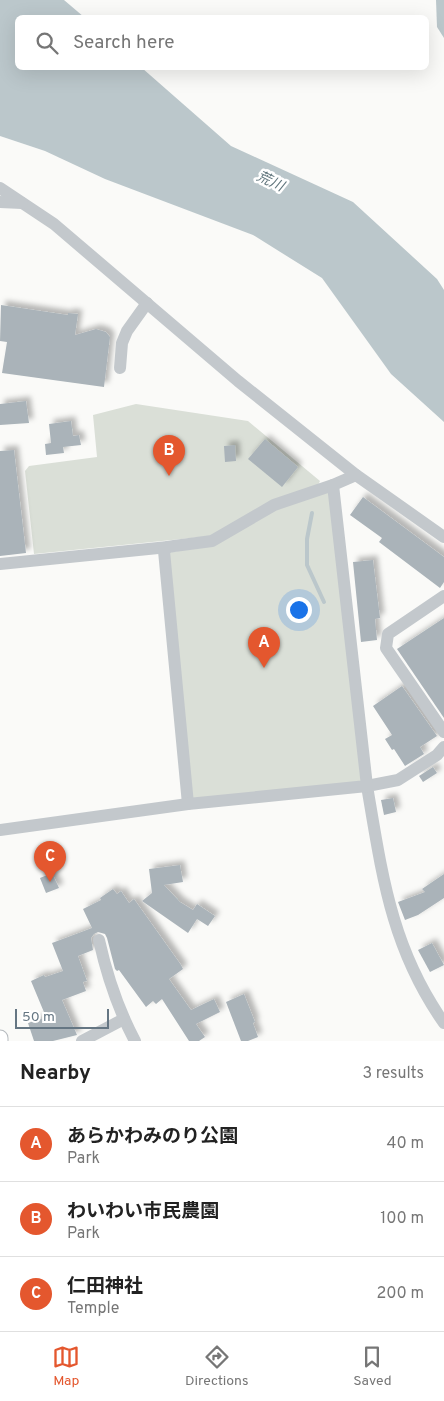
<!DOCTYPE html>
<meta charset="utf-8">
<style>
body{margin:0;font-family:Overpass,"Noto Sans JP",sans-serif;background:#f2f2f2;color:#222}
.scale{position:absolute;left:15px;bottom:12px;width:94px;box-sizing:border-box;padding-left:5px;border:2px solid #657683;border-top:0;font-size:14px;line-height:18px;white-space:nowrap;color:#657683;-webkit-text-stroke:4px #fff;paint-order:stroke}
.you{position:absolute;left:298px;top:609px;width:18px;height:18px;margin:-12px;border:4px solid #fff;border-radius:50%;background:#1a73e8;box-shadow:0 0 0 8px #1a73e833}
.badge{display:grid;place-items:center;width:32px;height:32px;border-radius:50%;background:#e4572e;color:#fff;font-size:16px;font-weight:700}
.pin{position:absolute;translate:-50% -41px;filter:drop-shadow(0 1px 2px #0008)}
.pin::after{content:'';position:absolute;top:26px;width:18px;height:15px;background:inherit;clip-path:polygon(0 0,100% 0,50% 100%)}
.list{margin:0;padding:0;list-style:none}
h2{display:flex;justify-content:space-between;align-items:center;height:65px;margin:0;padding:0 20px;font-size:21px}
h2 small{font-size:16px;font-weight:400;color:#767676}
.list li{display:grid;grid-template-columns:32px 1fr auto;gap:15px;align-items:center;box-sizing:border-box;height:75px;padding:0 20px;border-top:1px solid #e0e0e0}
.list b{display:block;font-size:19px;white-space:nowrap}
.list p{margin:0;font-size:16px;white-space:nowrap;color:#767676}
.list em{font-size:16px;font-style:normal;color:#767676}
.icon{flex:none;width:28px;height:28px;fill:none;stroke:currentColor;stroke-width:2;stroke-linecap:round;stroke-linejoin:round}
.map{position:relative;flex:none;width:444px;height:1041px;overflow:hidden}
.search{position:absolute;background:#fff;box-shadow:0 5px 20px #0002;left:15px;right:15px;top:15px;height:55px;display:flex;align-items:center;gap:12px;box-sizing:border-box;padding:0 18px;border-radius:8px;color:#767676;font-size:19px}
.sheet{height:290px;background:#fff}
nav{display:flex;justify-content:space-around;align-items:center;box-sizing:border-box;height:70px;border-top:1px solid #e0e0e0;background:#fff;font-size:14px;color:#767676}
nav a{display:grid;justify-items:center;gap:2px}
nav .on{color:#e4572e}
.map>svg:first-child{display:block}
</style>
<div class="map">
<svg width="444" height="1041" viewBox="0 0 444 1041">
<defs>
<filter id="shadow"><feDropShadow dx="4.5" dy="-4.5" stdDeviation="2.5" flood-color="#0004"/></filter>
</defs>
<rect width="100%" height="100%" fill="#fafaf8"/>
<g fill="#dadfd7">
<path d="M136 404 248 421 320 481 318 485 211 536 34 554 25 471 29 466 97 457 93 415Z"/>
<path d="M329 489 363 784 192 801 167 553 216 544 273 509Z"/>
</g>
<g fill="#bbc7cb">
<path d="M0 0H64L84 17 18 18V68H142L231 146 353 202 437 279 444 290V422L391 374 322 278 253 235 105 179 45 151 0 136Z"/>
<path d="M436 0H444V38L437 27Z"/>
</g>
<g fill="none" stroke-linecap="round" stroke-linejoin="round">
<path stroke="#bbc7cb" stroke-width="4" d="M312 513 307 539V565L324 602"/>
</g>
<g fill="#aab3b9" filter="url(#shadow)">
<path d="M1 305 68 315V313L78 314 75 335 96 329 106 332 110 337 104 387 2 373 7 342 0 341Z"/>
<path d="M26 401 29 423 0 425V404Z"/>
<path d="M71 421 73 436 79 435 81 445 63 447 64 453 46 455 45 444 51 443 49 424Z"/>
<path d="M265 439 298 467 282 487 248 459Z"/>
<path d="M235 445 236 461 225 462 224 446Z"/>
<path d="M14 450 26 553 0 556V451Z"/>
<path d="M363 497 444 557V582L440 588 379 542 382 538 350 515Z"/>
<path d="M373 560 380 618 375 619 377 640 361 642 353 562Z"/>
<path d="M444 618V718L397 649Z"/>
<path d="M402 686 437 736 420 747 424 754 405 766 394 749 392 750 385 739 392 735 373 706Z"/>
<path d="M433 767 437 773 423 782 419 776Z"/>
<path d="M393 798 396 812 384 815 381 800Z"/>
<path d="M180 865 183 882 164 885 180 902 193 910 197 904 215 916 208 926 197 919 188 933 142 901 152 893 149 869Z"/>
<path d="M52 873 59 888 46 893 40 878Z"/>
<path d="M444 874V898L418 915 405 920 398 902 425 892 422 889Z"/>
<path d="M113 889 117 894 121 891 129 903 134 899 181 965 183 969 169 979 191 1010 214 999 220 1012 196 1024 205 1037 199 1041H189L162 999 156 1004 153 1001 146 1007 119 970 117 971 115 969 107 938 105 934 98 932 94 934 91 938 93 950 78 956 87 981 83 982 86 991 62 1000 77 1035 53 1041H34L28 1023 46 1017 31 981 44 975 45 977 63 971 52 943 92 928 83 909 101 900 100 898Z"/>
<path d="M432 943 444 965 430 972 418 950Z"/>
<path d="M244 994 255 1022 253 1023 258 1037 248 1041H241L226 1002Z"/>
</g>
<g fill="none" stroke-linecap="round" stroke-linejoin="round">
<defs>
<path id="major" d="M0 1038V1041"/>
</defs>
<use href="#major" stroke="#b5babe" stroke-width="17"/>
<g stroke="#c3c8cc" stroke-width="12">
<path d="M0 188 54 224 238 381 356 475 444 537"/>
<path d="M0 202 22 203"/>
<path d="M120 368 122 343 127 331 147 303"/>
<path d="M0 564 168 547"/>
<path d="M444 596 388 634 386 648 444 732"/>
<path d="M444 747 437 755 398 780 367 786C382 874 391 948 444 1023"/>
<path d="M188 804 164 551 168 547 174 546 212 541 274 505 333 485"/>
<path d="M0 830 188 804 367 786 333 485 356 475"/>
<path d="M99 940C107 976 118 1009 135 1041"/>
<path d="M82 1041 124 1019"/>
</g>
<use href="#major" stroke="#fff" stroke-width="15"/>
</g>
<g text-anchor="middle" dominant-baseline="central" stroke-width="5" stroke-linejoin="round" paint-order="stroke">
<g font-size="14" font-style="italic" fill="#60757c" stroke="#fff">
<text transform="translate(270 182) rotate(25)">荒川</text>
</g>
</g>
</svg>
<div class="scale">50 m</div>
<div class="you"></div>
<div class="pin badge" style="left:264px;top:668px">A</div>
<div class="pin badge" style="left:169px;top:476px">B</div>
<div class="pin badge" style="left:50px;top:882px">C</div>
<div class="search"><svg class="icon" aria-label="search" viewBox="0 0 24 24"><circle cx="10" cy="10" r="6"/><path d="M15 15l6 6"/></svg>Search here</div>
</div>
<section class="sheet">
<h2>Nearby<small>3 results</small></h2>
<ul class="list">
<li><span class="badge">A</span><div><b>あらかわみのり公園</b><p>Park</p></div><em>40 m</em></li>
<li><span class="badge">B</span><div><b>わいわい市民農園</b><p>Park</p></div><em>100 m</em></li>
<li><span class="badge">C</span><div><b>仁田神社</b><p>Temple</p></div><em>200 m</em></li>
</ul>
</section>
<nav>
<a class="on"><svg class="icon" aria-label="map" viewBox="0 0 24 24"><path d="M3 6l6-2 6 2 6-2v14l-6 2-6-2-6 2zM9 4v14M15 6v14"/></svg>Map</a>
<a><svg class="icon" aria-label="directions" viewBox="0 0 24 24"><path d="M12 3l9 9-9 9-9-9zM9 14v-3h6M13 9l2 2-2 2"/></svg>Directions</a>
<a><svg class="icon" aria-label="saved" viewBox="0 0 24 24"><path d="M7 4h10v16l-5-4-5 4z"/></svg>Saved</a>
</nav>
